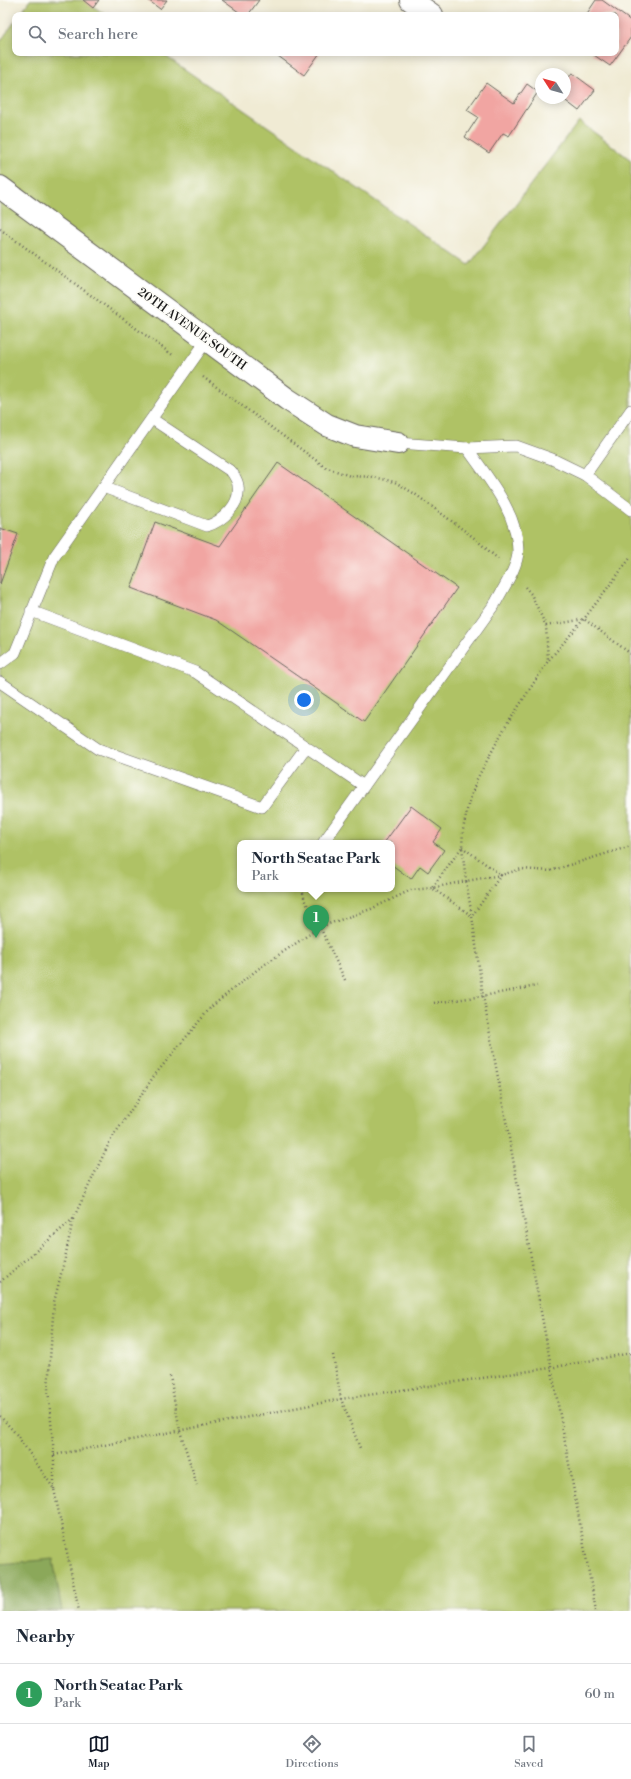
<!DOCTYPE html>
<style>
body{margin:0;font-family:"Libre Bodoni",serif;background:#f2f2f3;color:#1f2937}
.compass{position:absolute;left:535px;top:68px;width:36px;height:36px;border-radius:50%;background:#fff;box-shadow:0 2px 10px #0003;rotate:306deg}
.you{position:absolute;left:304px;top:700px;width:14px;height:14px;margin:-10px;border:3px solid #fff;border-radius:50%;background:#1a73e8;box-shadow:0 0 0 6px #1a73e833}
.badge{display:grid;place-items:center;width:26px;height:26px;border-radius:50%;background:#111827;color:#fff;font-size:13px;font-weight:700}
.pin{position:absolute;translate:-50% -33px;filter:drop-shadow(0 1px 2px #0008)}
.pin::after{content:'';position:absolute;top:21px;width:14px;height:12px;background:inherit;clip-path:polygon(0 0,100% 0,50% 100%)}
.popup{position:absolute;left:237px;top:840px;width:158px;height:52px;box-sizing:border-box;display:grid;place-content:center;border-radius:8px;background:#fff;filter:drop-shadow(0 1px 3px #0005);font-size:13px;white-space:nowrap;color:#747a83}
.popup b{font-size:15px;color:#1f2937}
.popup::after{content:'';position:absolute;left:50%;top:100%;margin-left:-8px;border:8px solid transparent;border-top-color:#fff}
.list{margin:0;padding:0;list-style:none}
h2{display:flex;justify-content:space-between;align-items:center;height:52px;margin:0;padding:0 16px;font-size:17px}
h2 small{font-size:13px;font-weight:400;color:#747a83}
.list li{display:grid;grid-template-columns:26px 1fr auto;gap:12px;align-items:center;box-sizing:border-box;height:60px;padding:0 16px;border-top:1px solid #e0e1e3}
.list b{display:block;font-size:15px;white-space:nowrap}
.list p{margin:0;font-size:13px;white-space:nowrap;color:#747a83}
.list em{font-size:13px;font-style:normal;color:#747a83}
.icon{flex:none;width:22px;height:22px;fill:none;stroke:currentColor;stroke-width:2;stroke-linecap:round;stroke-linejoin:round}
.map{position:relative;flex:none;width:631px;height:1611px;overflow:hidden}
.search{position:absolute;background:#fff;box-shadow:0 2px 10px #0003;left:12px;right:12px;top:12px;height:44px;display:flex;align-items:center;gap:10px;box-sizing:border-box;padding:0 14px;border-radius:8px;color:#747a83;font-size:15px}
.sheet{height:112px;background:#fff}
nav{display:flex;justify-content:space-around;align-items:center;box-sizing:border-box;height:56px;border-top:1px solid #e0e1e3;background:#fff;font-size:11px;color:#747a83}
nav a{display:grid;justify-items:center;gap:2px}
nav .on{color:#111827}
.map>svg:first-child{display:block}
</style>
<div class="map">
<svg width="631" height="1611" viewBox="0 0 631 1611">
<rect width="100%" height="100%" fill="#fdfcf7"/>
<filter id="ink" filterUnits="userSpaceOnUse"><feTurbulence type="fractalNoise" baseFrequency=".025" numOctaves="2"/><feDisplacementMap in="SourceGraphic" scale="8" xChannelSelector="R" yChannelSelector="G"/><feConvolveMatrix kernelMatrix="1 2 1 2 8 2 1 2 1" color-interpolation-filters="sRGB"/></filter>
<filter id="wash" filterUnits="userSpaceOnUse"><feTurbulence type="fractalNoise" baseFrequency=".012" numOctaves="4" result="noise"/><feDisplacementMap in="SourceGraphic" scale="16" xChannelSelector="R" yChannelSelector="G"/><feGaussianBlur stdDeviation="0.9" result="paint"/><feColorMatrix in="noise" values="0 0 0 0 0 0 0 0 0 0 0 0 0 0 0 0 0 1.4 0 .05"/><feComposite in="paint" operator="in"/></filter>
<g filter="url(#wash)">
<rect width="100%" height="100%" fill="#f0ebd4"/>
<g fill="#afc265" stroke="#666f40" fill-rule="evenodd">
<path d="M30 0H84L106 15H19Z"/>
<path d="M15 21V53H161L469 265 579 121 631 160V1611H0V42ZM240 843H392V889H240Z"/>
</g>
<path fill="#8ba85a" stroke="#54623b" d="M53 1559 62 1611H0V1564Z"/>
<g id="blocks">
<g fill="#f1a5a2">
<path d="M83 0H99L93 8Z"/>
<path d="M148 0H167L160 9Z"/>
<path d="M222 0H259L248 15H243Z"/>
<path d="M596 0H602L631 21V37L610 66 591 53H616V15H586Z"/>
<path d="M274 53H320L304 75Z"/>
<path d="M572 73 595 90 579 111 562 98H565V83Z"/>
<path d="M486 83 514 103 527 84 538 92 509 136 503 133 489 153 465 137 478 117 467 110Z"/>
<path d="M278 463 457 588 364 722 216 620 131 588 155 522 220 546Z"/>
<path d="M0 528 18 534 0 584Z"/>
<path d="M411 806 442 829 433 842 444 850 428 872 420 866 411 879 392 865V843H384Z"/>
</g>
</g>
</g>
<g filter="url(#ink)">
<use href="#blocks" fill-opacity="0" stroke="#66645c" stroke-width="1"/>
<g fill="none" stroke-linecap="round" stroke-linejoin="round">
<defs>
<g id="lane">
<path d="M398 443 467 448 516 446 552 459 585 475 631 510"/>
<path d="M585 475 631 410"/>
<path d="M103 487 207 526C223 521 241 504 238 486 238 481 234 476 232 472L152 419"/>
<path d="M31 611 195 672 364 786"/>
<path d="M0 664 15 653 54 557 207 340"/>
<path d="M0 682 98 749 262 807 306 747"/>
<path d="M323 843 496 602C503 588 518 567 518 551 518 513 488 478 467 448"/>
</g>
<g id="street">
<path d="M411 0 432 15"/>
<path d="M0 187 287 399 327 425 355 436 398 443"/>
</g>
</defs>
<use href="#lane" stroke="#66645c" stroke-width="12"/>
<use href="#street" stroke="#66645c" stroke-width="24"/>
<g stroke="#66645c" stroke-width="2.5" stroke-dasharray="1 3" stroke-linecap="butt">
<path d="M0 229 174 356"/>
<path d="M203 377 325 467 350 476 374 477 395 482 415 494 473 537 498 559"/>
<path d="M525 587 531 594 546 626 548 661"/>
<path d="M546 626 584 619 631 654"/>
<path d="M462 847 501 875 472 916 432 888Z"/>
<path d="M302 889 305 901 320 927 346 982"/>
<path d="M434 1003 483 996 537 986"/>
<path d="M0 1282 73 1219 110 1141 154 1076 211 1007 258 969 320 927 371 909 411 890 432 888 466 881 462 847 463 830 468 805 477 779 504 729 548 661 584 619 631 557"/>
<path d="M333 1355 341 1399 360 1448"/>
<path d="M170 1376 180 1431 197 1485"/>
<path d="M0 1416 17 1435 54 1489 79 1611"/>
<path d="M54 1455 341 1399 550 1368 631 1353"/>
<path d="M54 1489V1455L48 1388 54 1302 65 1258 73 1219"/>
<path d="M596 1611 483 996 472 916 466 881 501 875 522 869 550 871 631 846"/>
</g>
<use href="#lane" stroke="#fff" stroke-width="11"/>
<use href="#street" stroke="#fff" stroke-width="22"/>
</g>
</g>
<g text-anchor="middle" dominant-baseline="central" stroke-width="3.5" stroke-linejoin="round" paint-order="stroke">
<g font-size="12" fill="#1c1c1c" stroke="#fdfcf7">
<text transform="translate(192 329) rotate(36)">20TH AVENUE SOUTH</text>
</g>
</g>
</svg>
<svg class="compass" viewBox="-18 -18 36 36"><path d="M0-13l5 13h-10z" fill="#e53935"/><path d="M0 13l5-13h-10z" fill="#747a83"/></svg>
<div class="you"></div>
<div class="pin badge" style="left:316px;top:938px;background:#2e9e5b">1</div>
<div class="popup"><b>North Seatac Park</b>Park</div>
<div class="search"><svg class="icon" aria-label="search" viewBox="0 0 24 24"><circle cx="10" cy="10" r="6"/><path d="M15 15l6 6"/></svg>Search here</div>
</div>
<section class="sheet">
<h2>Nearby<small></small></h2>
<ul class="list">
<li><span class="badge" style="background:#2e9e5b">1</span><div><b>North Seatac Park</b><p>Park</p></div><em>60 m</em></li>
</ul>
</section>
<nav>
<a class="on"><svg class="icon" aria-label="map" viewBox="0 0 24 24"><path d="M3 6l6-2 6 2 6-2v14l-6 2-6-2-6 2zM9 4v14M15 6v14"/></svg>Map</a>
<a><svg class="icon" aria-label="directions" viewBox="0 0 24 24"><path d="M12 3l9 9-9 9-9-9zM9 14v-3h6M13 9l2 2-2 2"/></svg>Directions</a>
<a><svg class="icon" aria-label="saved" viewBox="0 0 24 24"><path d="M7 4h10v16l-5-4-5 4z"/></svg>Saved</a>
</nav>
